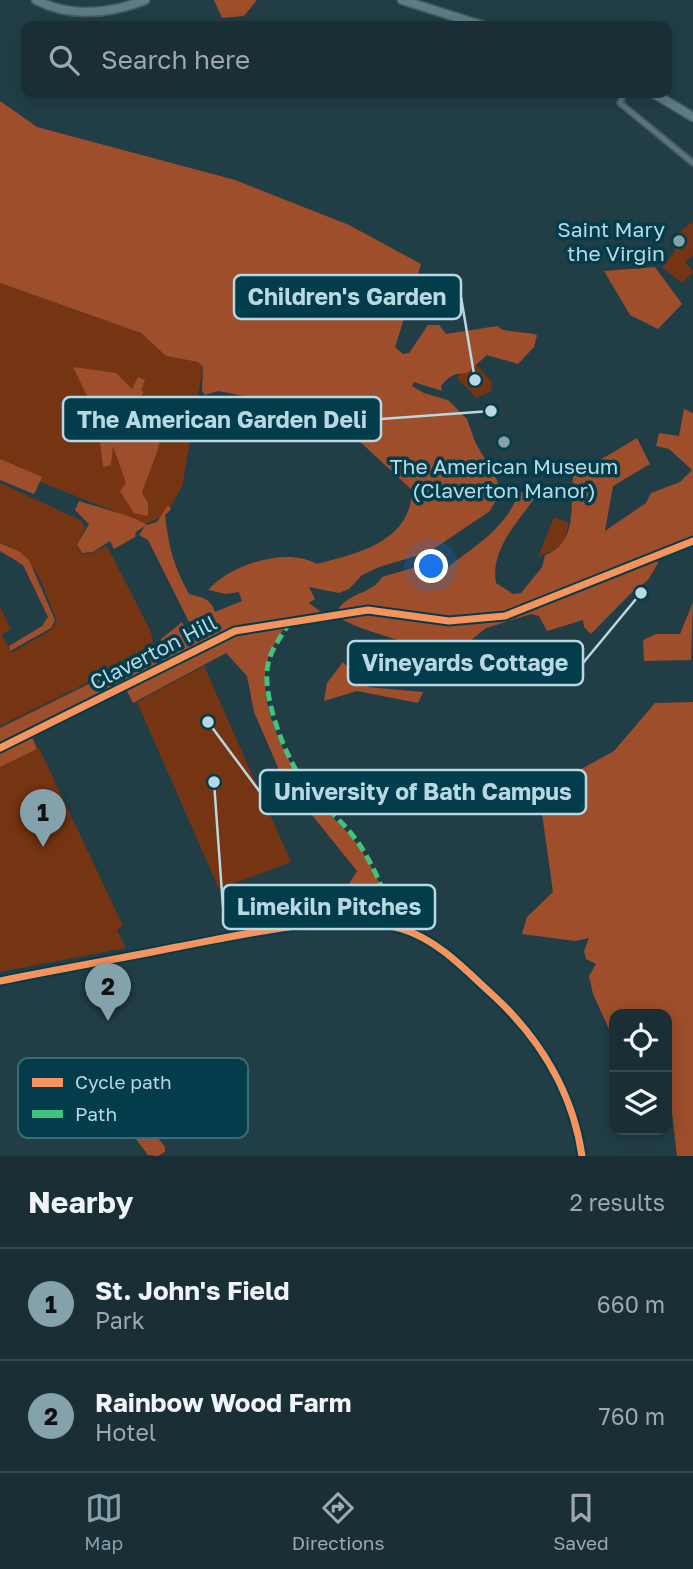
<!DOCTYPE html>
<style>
body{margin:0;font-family:"Golos Text",sans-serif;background:#263a41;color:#f1f3f6}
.controls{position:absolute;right:21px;bottom:21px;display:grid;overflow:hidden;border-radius:14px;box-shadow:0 4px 18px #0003}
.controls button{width:63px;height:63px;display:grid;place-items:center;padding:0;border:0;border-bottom:2px solid #374a50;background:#192e35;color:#f1f3f6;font:35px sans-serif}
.you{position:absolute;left:432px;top:567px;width:24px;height:24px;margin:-18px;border:5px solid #fff;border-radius:50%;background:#1a73e8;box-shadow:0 0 0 10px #1a73e833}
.badge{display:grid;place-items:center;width:46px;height:46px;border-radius:50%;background:#83a2ac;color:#111;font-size:23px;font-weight:700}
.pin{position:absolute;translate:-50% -58px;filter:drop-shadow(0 2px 4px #0008)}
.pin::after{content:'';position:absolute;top:37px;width:24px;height:21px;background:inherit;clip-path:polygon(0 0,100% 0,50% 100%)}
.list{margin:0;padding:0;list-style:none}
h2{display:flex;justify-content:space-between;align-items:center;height:91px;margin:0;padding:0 28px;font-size:30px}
h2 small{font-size:23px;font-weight:400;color:#9fa8ad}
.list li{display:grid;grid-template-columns:46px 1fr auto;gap:21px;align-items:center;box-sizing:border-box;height:112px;padding:0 28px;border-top:2px solid #374a50}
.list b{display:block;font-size:26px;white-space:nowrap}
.list p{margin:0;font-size:23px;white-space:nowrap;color:#9fa8ad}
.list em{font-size:23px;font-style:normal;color:#9fa8ad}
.icon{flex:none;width:38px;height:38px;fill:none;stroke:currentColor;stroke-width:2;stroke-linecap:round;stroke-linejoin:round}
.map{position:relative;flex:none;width:693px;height:1156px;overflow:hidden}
.search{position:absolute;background:#192e35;box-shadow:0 4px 18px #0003;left:21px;right:21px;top:21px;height:77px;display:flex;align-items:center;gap:18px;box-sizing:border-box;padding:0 24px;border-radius:14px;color:#9fa8ad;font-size:26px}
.sheet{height:315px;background:#192e35}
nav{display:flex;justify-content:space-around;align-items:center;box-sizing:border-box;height:98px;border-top:2px solid #374a50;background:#192e35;font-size:19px;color:#9fa8ad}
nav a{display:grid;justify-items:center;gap:4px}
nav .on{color:#83a2ac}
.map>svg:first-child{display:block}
</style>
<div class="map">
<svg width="693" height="1156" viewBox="0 0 693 1156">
<rect width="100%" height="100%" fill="#213e47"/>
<g fill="#753412">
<path d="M693 221V255L685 261 693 272 682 283 662 267 675 251 673 238Z"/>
<path d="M0 283 141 333 166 356 198 362 203 367 182 487 166 514 146 524 0 466Z"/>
<path d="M467 365 477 366 492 382 491 391 476 398 457 378Z"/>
<path d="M0 483 82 521 85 528 77 546 81 554 92 553 107 546 151 632 154 650 0 726V607L11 629 2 634 11 653 50 631 57 621C41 584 40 560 0 542Z"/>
<path d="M554 517 569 523 563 546 538 557Z"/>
<path d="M204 666 291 862 219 889 137 702Z"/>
<path d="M39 748 123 926 117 930 126 948 0 972V767Z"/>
</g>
<g fill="#9e4e2a">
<path d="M214 0H257L244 16 222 18Z"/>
<path d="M0 101 37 127 235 180 349 225 421 264 395 347 403 354 409 353 428 325H439L446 334 497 326C506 334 525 331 537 335L534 347 518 364 487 355 467 373C454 373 449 376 441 386L442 391 414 382 412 386 424 393 448 400 467 419 475 442 497 480 500 493 490 511 429 552 379 567 362 575 349 589 339 593 309 587 315 599 309 603 321 612 233 628 164 662 158 652 161 639 182 622 186 629 191 626 148 540 139 535 145 526 136 532 135 537 114 549 110 541 93 552 82 553 77 545 89 524 75 510 79 501C96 507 135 516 147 525L157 522 168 505 171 509 165 515C169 548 173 564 189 594 202 598 210 597 215 612L242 601 239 592 226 594 208 590C230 565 286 546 317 564 358 553 411 542 412 490L328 412 218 391 205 395 202 391 203 367 198 362 166 356 141 333 0 283Z"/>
<path d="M655 267 682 304 658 329 630 315 604 271Z"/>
<path d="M73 367 116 373 132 389 138 377 145 380 141 390 144 392 139 399C174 438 156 448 142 493L148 503V516L134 513 120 491 126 483 113 446 111 465 103 467 100 442 107 431 101 427 100 418 91 424 83 412 92 406Z"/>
<path d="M684 409 693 413V538L654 553 658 563 648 580 630 594 591 634 584 627 583 620 547 631 539 616 531 614 486 628 442 663 437 656 443 642 435 640 424 651C398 637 370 634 343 620L338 610C348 592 373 594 382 577L433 562 443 571C474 546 504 531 519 493L529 490 534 499C516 524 490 551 496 583L513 594 521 593 542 567 545 555C578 543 570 507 573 476L637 438 650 464 613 486 605 531 646 503 651 493 680 482 692 470 669 449 656 446 659 433 679 436Z"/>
<path d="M0 459 42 477 34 494 0 480Z"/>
<path d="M0 543 20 552 29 560 55 620 51 628 10 651 9 646 42 626 48 617 23 565 0 551Z"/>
<path d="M693 602 691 660 644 661 643 640 656 634H680Z"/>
<path d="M287 623C279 637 269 650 266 666 259 707 285 759 309 791 324 811 345 827 359 847 374 868 386 895 393 920L378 917 301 919 302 892 321 885 329 889 347 887 357 871 283 779 254 712 247 676 226 653 133 703 127 691 235 635Z"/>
<path d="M153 652 158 665 0 743V728Z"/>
<path d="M343 662 368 687 423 692 418 703 357 691 324 701 327 683Z"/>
<path d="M693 702V1156H677L669 1087 667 1086V1014H614V1040L593 994 589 976 596 964 586 959 584 951 589 938 575 941 522 934 527 917 553 892 539 792 614 751 655 703Z"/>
<path d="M32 737 37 749 0 767V752Z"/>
<path d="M116 1088 121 1090 165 1147V1152L158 1156 148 1155 105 1098Z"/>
</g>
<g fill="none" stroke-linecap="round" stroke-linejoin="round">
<defs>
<g id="street">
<path d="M624 93 620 103 693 163"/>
<path d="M0 748 235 631 368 610 449 621 505 616 693 541"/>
</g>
<path id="secondary" d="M0 981C59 969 118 959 177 947 237 936 344 910 402 929 440 941 466 971 495 997 541 1040 573 1094 582 1156"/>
<g id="highway">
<path d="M36 0C71 18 109 14 145 0"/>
<path d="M402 0 484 26"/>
<path d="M653 93 693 117"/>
</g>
</defs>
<use href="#street" stroke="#445b62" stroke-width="8"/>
<use href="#secondary" stroke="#445b62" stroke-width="10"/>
<use href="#highway" stroke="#445b62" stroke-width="11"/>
<use href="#street" stroke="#5b747c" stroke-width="4.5"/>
<use href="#secondary" stroke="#5b747c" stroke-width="6"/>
<use href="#highway" stroke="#5d7c86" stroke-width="8"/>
<path stroke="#40c37c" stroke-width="5" stroke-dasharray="10 5" stroke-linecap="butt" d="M290 622C282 635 271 649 268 664 261 696 286 759 305 784 322 805 344 822 359 844 376 869 387 898 394 927"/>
<defs>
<g id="cycleway">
<path d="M0 748 235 631 368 610 449 621 505 616 693 541"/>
<path d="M0 981C59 969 118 959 177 947 237 936 344 910 402 929 440 941 466 971 495 997 541 1040 573 1094 582 1156"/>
</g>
</defs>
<use href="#cycleway" stroke="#033c4b" stroke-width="11"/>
<use href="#cycleway" stroke="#f8935d" stroke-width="7"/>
</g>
<g fill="#83a2ac" stroke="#033c4b" stroke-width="2.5">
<circle cx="679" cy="241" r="7"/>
<circle cx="504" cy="442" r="7"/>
</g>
<g text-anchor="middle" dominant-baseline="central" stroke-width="7" stroke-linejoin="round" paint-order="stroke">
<g font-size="21" fill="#b8d8e3" stroke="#033c4b" text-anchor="end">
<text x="665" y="229">Saint Mary<tspan x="665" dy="24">the Virgin</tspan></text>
<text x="504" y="466" text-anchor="middle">The American Museum<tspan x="504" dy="24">(Claverton Manor)</tspan></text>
</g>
<g font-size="21" fill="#b8d8e3" stroke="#033c4b">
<text transform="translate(153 652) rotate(-27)">Claverton Hill</text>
</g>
</g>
<rect x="18" y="1058" width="230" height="80" rx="10" fill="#033c4b" stroke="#396b79" stroke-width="2"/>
<rect x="32" y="1078" width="31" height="9" fill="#f8935d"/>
<rect x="32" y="1110" width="31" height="8" fill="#40c37c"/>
<g font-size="19" fill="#b8d8e3">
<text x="75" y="1089">Cycle path</text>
<text x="75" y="1121">Path</text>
</g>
<path fill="none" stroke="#b8d8e3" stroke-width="2.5" d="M475 380L461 297M491 411L381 419M641 593L583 663M208 722L260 792M214 782L223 907"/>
<g fill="#b8d8e3" stroke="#033c4b" stroke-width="2.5">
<circle cx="475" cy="380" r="7"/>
<circle cx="491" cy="411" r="7"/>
<circle cx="641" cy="593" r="7"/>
<circle cx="208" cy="722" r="7"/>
<circle cx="214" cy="782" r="7"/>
</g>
<g fill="#033c4b" stroke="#b8d8e3" stroke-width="2.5">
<rect x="234" y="275" width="227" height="44" rx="7"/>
<rect x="63" y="397" width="318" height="44" rx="7"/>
<rect x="348" y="641" width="235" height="44" rx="7"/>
<rect x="260" y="770" width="326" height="44" rx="7"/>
<rect x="223" y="885" width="212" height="44" rx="7"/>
</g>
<g font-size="23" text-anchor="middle" font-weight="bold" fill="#b8d8e3">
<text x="347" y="305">Children's Garden</text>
<text x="222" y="428">The American Garden Deli</text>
<text x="465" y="671">Vineyards Cottage</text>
<text x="423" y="800">University of Bath Campus</text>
<text x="329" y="915">Limekiln Pitches</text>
</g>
</svg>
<div class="controls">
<button><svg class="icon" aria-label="locate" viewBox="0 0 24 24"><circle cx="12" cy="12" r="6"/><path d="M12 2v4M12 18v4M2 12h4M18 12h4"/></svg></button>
<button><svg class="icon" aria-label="layers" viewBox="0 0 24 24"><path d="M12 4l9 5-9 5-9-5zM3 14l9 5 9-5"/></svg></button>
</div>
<div class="you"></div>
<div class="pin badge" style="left:43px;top:847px">1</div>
<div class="pin badge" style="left:108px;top:1021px">2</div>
<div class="search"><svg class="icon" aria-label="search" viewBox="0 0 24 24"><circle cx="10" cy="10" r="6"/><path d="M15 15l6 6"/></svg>Search here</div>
</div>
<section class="sheet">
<h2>Nearby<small>2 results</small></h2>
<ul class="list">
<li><span class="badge">1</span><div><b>St. John's Field</b><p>Park</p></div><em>660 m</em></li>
<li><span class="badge">2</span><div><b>Rainbow Wood Farm</b><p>Hotel</p></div><em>760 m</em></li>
</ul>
</section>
<nav>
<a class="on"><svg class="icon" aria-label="map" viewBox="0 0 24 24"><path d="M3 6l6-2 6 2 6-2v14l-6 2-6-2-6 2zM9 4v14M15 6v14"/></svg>Map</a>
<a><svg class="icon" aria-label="directions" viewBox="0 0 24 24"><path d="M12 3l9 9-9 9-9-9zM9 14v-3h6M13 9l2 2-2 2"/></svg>Directions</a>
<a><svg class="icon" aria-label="saved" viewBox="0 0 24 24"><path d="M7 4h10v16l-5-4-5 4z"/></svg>Saved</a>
</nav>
